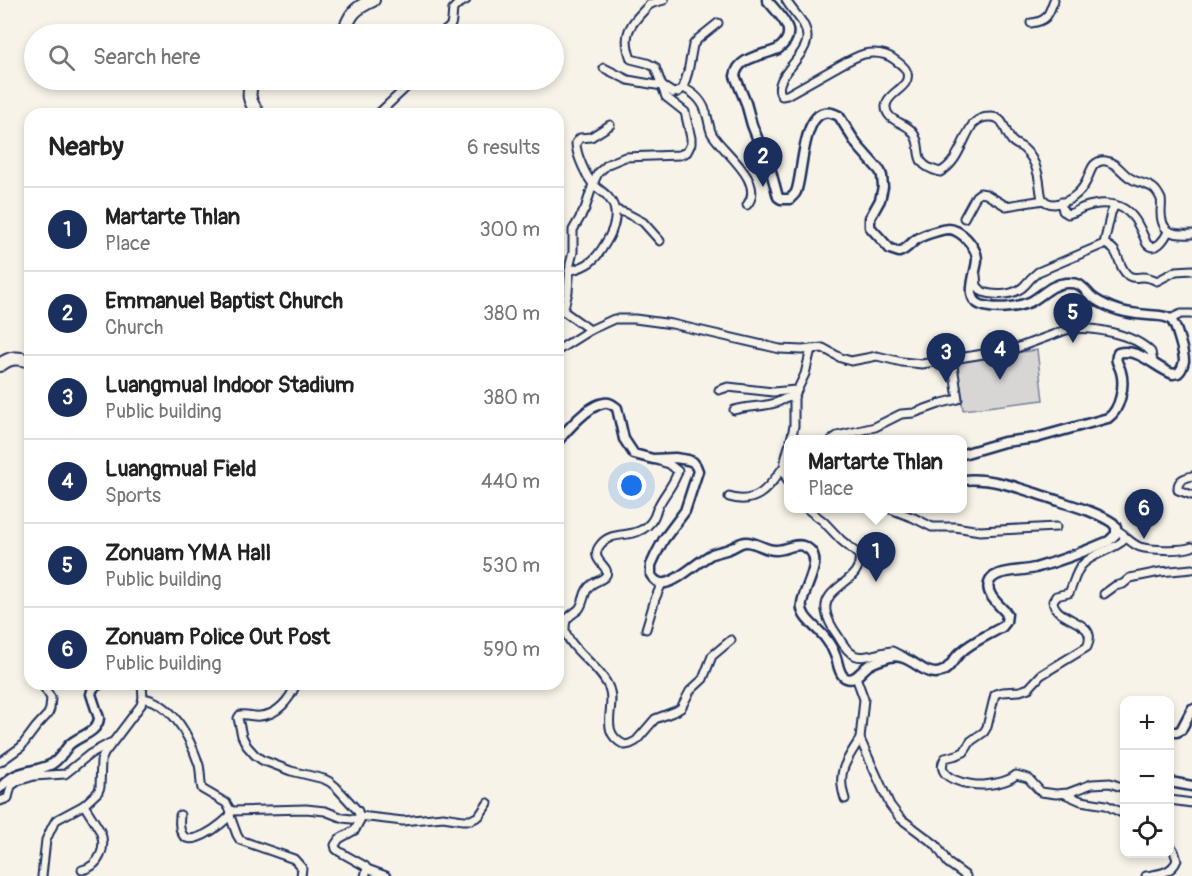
<!DOCTYPE html>
<meta charset="utf-8">
<style>
body{margin:0;font-family:Pangolin,sans-serif;background:#f6f6f6;color:#222}
.controls{position:absolute;right:18px;bottom:18px;display:grid;overflow:hidden;border-radius:12px;box-shadow:0 3px 9px #0003}
.controls button{width:54px;height:54px;display:grid;place-items:center;padding:0;border:0;border-bottom:2px solid #e0e0e0;background:#fff;color:#222;font:30px sans-serif}
.you{position:absolute;left:632px;top:486px;width:21px;height:21px;margin:-15px;border:4px solid #fff;border-radius:50%;background:#1a73e8;box-shadow:0 0 0 9px #1a73e833}
.badge{display:grid;place-items:center;width:39px;height:39px;border-radius:50%;background:#1b2f5e;color:#fff;font-size:20px;font-weight:700}
.pin{position:absolute;translate:-50% -50px;filter:drop-shadow(0 2px 3px #0008)}
.pin::after{content:'';position:absolute;top:32px;width:21px;height:18px;background:inherit;clip-path:polygon(0 0,100% 0,50% 100%)}
.popup{position:absolute;left:784px;top:435px;width:183px;height:78px;box-sizing:border-box;display:grid;place-content:center;border-radius:12px;background:#fff;filter:drop-shadow(0 2px 4px #0005);font-size:20px;white-space:nowrap;color:#767676}
.popup b{font-size:22px;color:#222}
.popup::after{content:'';position:absolute;left:50%;top:100%;margin-left:-12px;border:12px solid transparent;border-top-color:#fff}
.list{margin:0;padding:0;list-style:none}
h2{display:flex;justify-content:space-between;align-items:center;height:78px;margin:0;padding:0 24px;font-size:26px}
h2 small{font-size:20px;font-weight:400;color:#767676}
.list li{display:grid;grid-template-columns:39px 1fr auto;gap:18px;align-items:center;box-sizing:border-box;height:84px;padding:0 24px;border-top:2px solid #e0e0e0}
.list b{display:block;font-size:22px;white-space:nowrap}
.list p{margin:0;font-size:20px;white-space:nowrap;color:#767676}
.list em{font-size:20px;font-style:normal;color:#767676}
.icon{flex:none;width:33px;height:33px;fill:none;stroke:currentColor;stroke-width:2;stroke-linecap:round;stroke-linejoin:round}
.map{position:relative;flex:none;width:1192px;height:876px;overflow:hidden}
.search{position:absolute;background:#fff;box-shadow:0 3px 9px #0003;left:24px;top:24px;width:540px;height:66px;display:flex;align-items:center;gap:15px;box-sizing:border-box;padding:0 21px;border-radius:33px;color:#767676;font-size:22px}
.panel{position:absolute;background:#fff;box-shadow:0 3px 9px #0003;left:24px;top:108px;width:540px;height:582px;border-radius:18px}
.map>svg:first-child{display:block}
</style>
<div class="map">
<svg width="1192" height="876" viewBox="0 0 1192 876">
<rect width="100%" height="100%" fill="#f7f3e8"/>
<filter id="ink" filterUnits="userSpaceOnUse"><feTurbulence type="fractalNoise" baseFrequency=".0167" numOctaves="2"/><feDisplacementMap in="SourceGraphic" scale="12" xChannelSelector="R" yChannelSelector="G"/><feConvolveMatrix kernelMatrix="1 2 1 2 8 2 1 2 1" color-interpolation-filters="sRGB"/></filter>
<g filter="url(#ink)">
<path fill="#d7d6d4" stroke="#798299" stroke-width="1.5" d="M1037 350 1043 400 963 410 957 361Z"/>
<g fill="none" stroke-linecap="round" stroke-linejoin="round">
<defs>
<g id="minor">
<path d="M786 0C792 12 807 22 807 37 808 57 769 79 782 96L787 95C803 86 819 77 835 68 844 63 854 57 864 54 875 52 886 53 895 60 899 63 906 67 907 73 911 88 887 92 886 106 885 120 903 122 911 130 927 148 907 163 940 172 958 163 962 140 973 124 977 120 983 117 989 117 1006 116 1003 131 1012 141 1015 144 1020 146 1023 148 1030 154 1035 163 1037 171 1040 179 1040 192 1042 198 1044 202 1050 204 1054 204 1068 203 1080 194 1086 182 1089 176 1090 170 1094 165 1097 162 1101 160 1106 161 1118 163 1122 174 1132 179 1138 183 1146 183 1153 188 1156 190 1159 195 1161 199 1162 203 1161 208 1161 212 1161 234 1175 235 1192 234"/>
<path d="M1031 23C1048 21 1048 15 1054 0"/>
<path d="M440 34C455 25 451 24 453 9L457 5 466 0"/>
<path d="M604 68 628 80 662 86 673 93 678 92 683 88 688 72 693 45 698 39 718 23"/>
<path d="M683 88C695 93 704 103 707 116 709 122 709 128 712 134 723 152 766 182 747 205"/>
<path d="M378 114 414 80"/>
<path d="M1061 202 1063 211 1068 214C1074 213 1077 211 1082 208 1093 204 1103 202 1114 205"/>
<path d="M616 210 626 213 643 222 660 241"/>
<path d="M964 218 976 196 980 193 986 194 1006 206 1044 200"/>
<path d="M1104 244 1111 213 1115 205C1130 209 1137 221 1143 235 1144 236 1146 243 1147 244 1156 253 1165 238 1168 232"/>
<path d="M569 271C588 266 595 261 605 244 614 230 621 211 608 197 604 192 598 189 594 185 586 177 576 154 576 143L580 138 591 137 610 125"/>
<path d="M976 275 977 286 983 292C995 296 1015 296 1025 285 1029 280 1033 276 1038 272L1104 244C1122 249 1116 267 1129 276 1134 279 1138 277 1143 277 1148 277 1153 279 1157 281L1176 271 1192 270"/>
<path d="M562 310 590 330 614 319H635L672 324 780 349 802 350 823 348 841 358 851 361 877 356 902 362 922 364 1014 349 1066 330C1090 325 1134 334 1151 352L1153 362"/>
<path d="M560 312 564 308 568 292 570 264 573 252V230L585 209 593 184 598 173 608 164 625 157 679 155 687 152 691 144V138L685 112 666 97 655 67 647 63 631 59C621 32 631 24 649 5L653 3 664 0"/>
<path d="M1170 319 1181 314H1192"/>
<path d="M558 350 590 330"/>
<path d="M719 390 728 387 773 392 796 390"/>
<path d="M734 410C748 406 762 407 775 403 782 401 786 396 794 397"/>
<path d="M791 440 794 426V397L805 374 811 349"/>
<path d="M832 440 837 436 875 427 901 414 914 413 942 403 958 399 952 359"/>
<path d="M789 446C785 460 781 470 789 483"/>
<path d="M656 460 669 464 678 471C674 485 664 494 658 507 656 511 655 516 653 519 650 524 644 529 639 531 626 537 611 532 601 544 587 560 611 566 606 575 604 580 595 581 591 585 583 591 585 601 579 609 575 613 569 615 566 621 565 624 565 627 565 630 569 649 600 666 609 688 617 707 597 732 625 745L630 744 636 741 655 719 676 711 681 708 690 691 703 679 712 656 731 640"/>
<path d="M1192 476C1184 478 1177 480 1178 490L1192 495"/>
<path d="M729 497C761 507 772 481 789 460"/>
<path d="M806 508 823 521 841 540 859 555C864 582 822 586 826 611 827 619 833 629 838 636 855 667 863 655 892 651L904 657"/>
<path d="M888 508 914 518 932 527H955L980 531 1056 527"/>
<path d="M1117 530 1123 534 1124 540C1112 551 1092 553 1081 566 1075 574 1073 585 1069 593L1056 596 1053 601C1055 623 1100 619 1087 647L1041 675 1029 688 1020 691 1002 692 995 694 987 727 984 732 971 741 964 752 957 755 945 758C932 779 970 786 984 785 994 784 1009 781 1016 775L1028 778 1041 792 1056 794 1068 793 1092 784 1110 783 1124 788"/>
<path d="M1124 536C1129 540 1134 545 1140 547 1150 550 1182 551 1192 547"/>
<path d="M1104 594 1115 586 1123 584 1130 578 1160 572 1192 569"/>
<path d="M646 629 655 599 662 583"/>
<path d="M856 677 864 699 860 739 890 805 900 818 936 845 948 863 966 876"/>
<path d="M296 684C290 699 278 715 260 716 253 717 248 714 240 715L238 718 242 736 247 746 255 755 262 760 291 771 324 779 330 782 336 787 358 811 360 820 355 830 339 839 335 845 336 849 340 852 365 866 367 869 365 876"/>
<path d="M143 698C173 703 190 738 199 765 201 773 200 781 202 789L226 803 231 811 230 816 237 835 240 840 294 859 302 868 301 876"/>
<path d="M0 762 21 747 36 727 48 714 50 709 51 698 42 684"/>
<path d="M1065 794 1081 801 1106 805 1124 814"/>
<path d="M845 799C836 772 846 761 860 739"/>
<path d="M1170 800 1192 803"/>
<path d="M0 801 8 798 11 786 18 781 34 776 65 774 90 754 110 743"/>
<path d="M231 811 306 809 325 811 343 818 360 820"/>
<path d="M180 815C175 859 214 831 230 816"/>
<path d="M360 816 403 821 443 817 463 820H471L479 816 488 803"/>
<path d="M367 869 386 876"/>
<path d="M82 870C100 866 107 847 100 831 95 822 89 813 84 805"/>
<path d="M42 876 46 840 52 827 56 820 84 805 98 792 100 787 101 761 104 754 141 705 143 698 142 684"/>
<path d="M1146 876C1159 874 1172 873 1177 860L1174 851 1170 845"/>
</g>
<g id="tertiary">
<path d="M767 0C780 16 801 32 778 49 764 56 738 56 735 76L746 103 752 125 764 155 769 164 778 197 781 199H790C792 196 795 195 796 192 804 174 801 95 839 116L857 145 880 171 882 176 883 187 880 200 870 218V227L890 249 899 252C908 249 910 243 917 239 923 235 931 233 938 231 945 229 950 228 956 231 965 235 977 249 977 259 977 272 963 298 981 305 995 310 1016 308 1030 302 1042 296 1051 284 1066 283 1082 282 1082 288 1092 297 1098 302 1105 305 1112 308 1124 313 1135 314 1148 315 1155 316 1164 315 1170 319 1176 322 1184 354 1184 361 1183 366 1182 370 1178 373L1173 374C1155 368 1139 347 1118 353 1114 361 1119 364 1121 372 1125 386 1120 410 1108 418L1036 438 1004 442 963 454"/>
<path d="M558 441C567 430 589 405 604 403 610 402 613 405 617 408L624 439 634 454 653 459 675 458 688 460 693 462 696 466 698 471 685 511 664 539 657 552 651 565V575C654 580 659 584 665 583 679 581 698 561 712 554 717 552 724 551 729 549 735 547 740 542 746 542 757 542 766 551 776 550 785 550 795 543 803 546 828 555 804 587 802 603 799 618 819 628 826 639 830 644 833 649 835 655 838 661 838 671 843 676 854 685 861 670 869 665 876 661 883 659 890 657 911 652 923 678 941 672 950 669 953 659 960 653 971 642 989 635 1002 627L1006 622 1007 614C1001 606 985 595 989 583 990 579 994 576 999 574 1010 570 1023 571 1035 568 1060 561 1086 551 1109 541L1116 534V527L1113 523C1095 511 1073 506 1053 499 1024 490 994 477 963 480"/>
<path d="M1170 732H1177L1181 730 1192 709"/>
<path d="M1170 782 1192 786"/>
<path d="M0 788C17 768 30 774 50 765 59 761 63 752 69 745 78 736 98 733 99 718L91 694 93 688 99 684"/>
</g>
<g id="trunk">
<path d="M343 34C350 15 353 9 373 0"/>
<path d="M253 80C247 95 249 100 258 114"/>
<path d="M0 365C10 357 18 357 30 361"/>
</g>
</defs>
<use href="#minor" stroke="#1b2f5e" stroke-width="11"/>
<use href="#tertiary" stroke="#1b2f5e" stroke-width="13"/>
<use href="#trunk" stroke="#1b2f5e" stroke-width="16"/>
<use href="#minor" stroke="#f7f3e8" stroke-width="7"/>
<use href="#tertiary" stroke="#f7f3e8" stroke-width="8"/>
<use href="#trunk" stroke="#f7f3e8" stroke-width="12"/>
</g>
</g>
</svg>
<div class="controls">
<button>+</button>
<button>−</button>
<button><svg class="icon" aria-label="locate" viewBox="0 0 24 24"><circle cx="12" cy="12" r="6"/><path d="M12 2v4M12 18v4M2 12h4M18 12h4"/></svg></button>
</div>
<div class="you"></div>
<div class="pin badge" style="left:876px;top:582px">1</div>
<div class="popup"><b>Martarte Thlan</b>Place</div>
<div class="pin badge" style="left:763px;top:187px">2</div>
<div class="pin badge" style="left:946px;top:383px">3</div>
<div class="pin badge" style="left:1000px;top:380px">4</div>
<div class="pin badge" style="left:1073px;top:343px">5</div>
<div class="pin badge" style="left:1144px;top:539px">6</div>
<div class="search"><svg class="icon" aria-label="search" viewBox="0 0 24 24"><circle cx="10" cy="10" r="6"/><path d="M15 15l6 6"/></svg>Search here</div>
<section class="panel">
<h2>Nearby<small>6 results</small></h2>
<ul class="list">
<li><span class="badge">1</span><div><b>Martarte Thlan</b><p>Place</p></div><em>300 m</em></li>
<li><span class="badge">2</span><div><b>Emmanuel Baptist Church</b><p>Church</p></div><em>380 m</em></li>
<li><span class="badge">3</span><div><b>Luangmual Indoor Stadium</b><p>Public building</p></div><em>380 m</em></li>
<li><span class="badge">4</span><div><b>Luangmual Field</b><p>Sports</p></div><em>440 m</em></li>
<li><span class="badge">5</span><div><b>Zonuam YMA Hall</b><p>Public building</p></div><em>530 m</em></li>
<li><span class="badge">6</span><div><b>Zonuam Police Out Post</b><p>Public building</p></div><em>590 m</em></li>
</ul>
</section>
</div>
